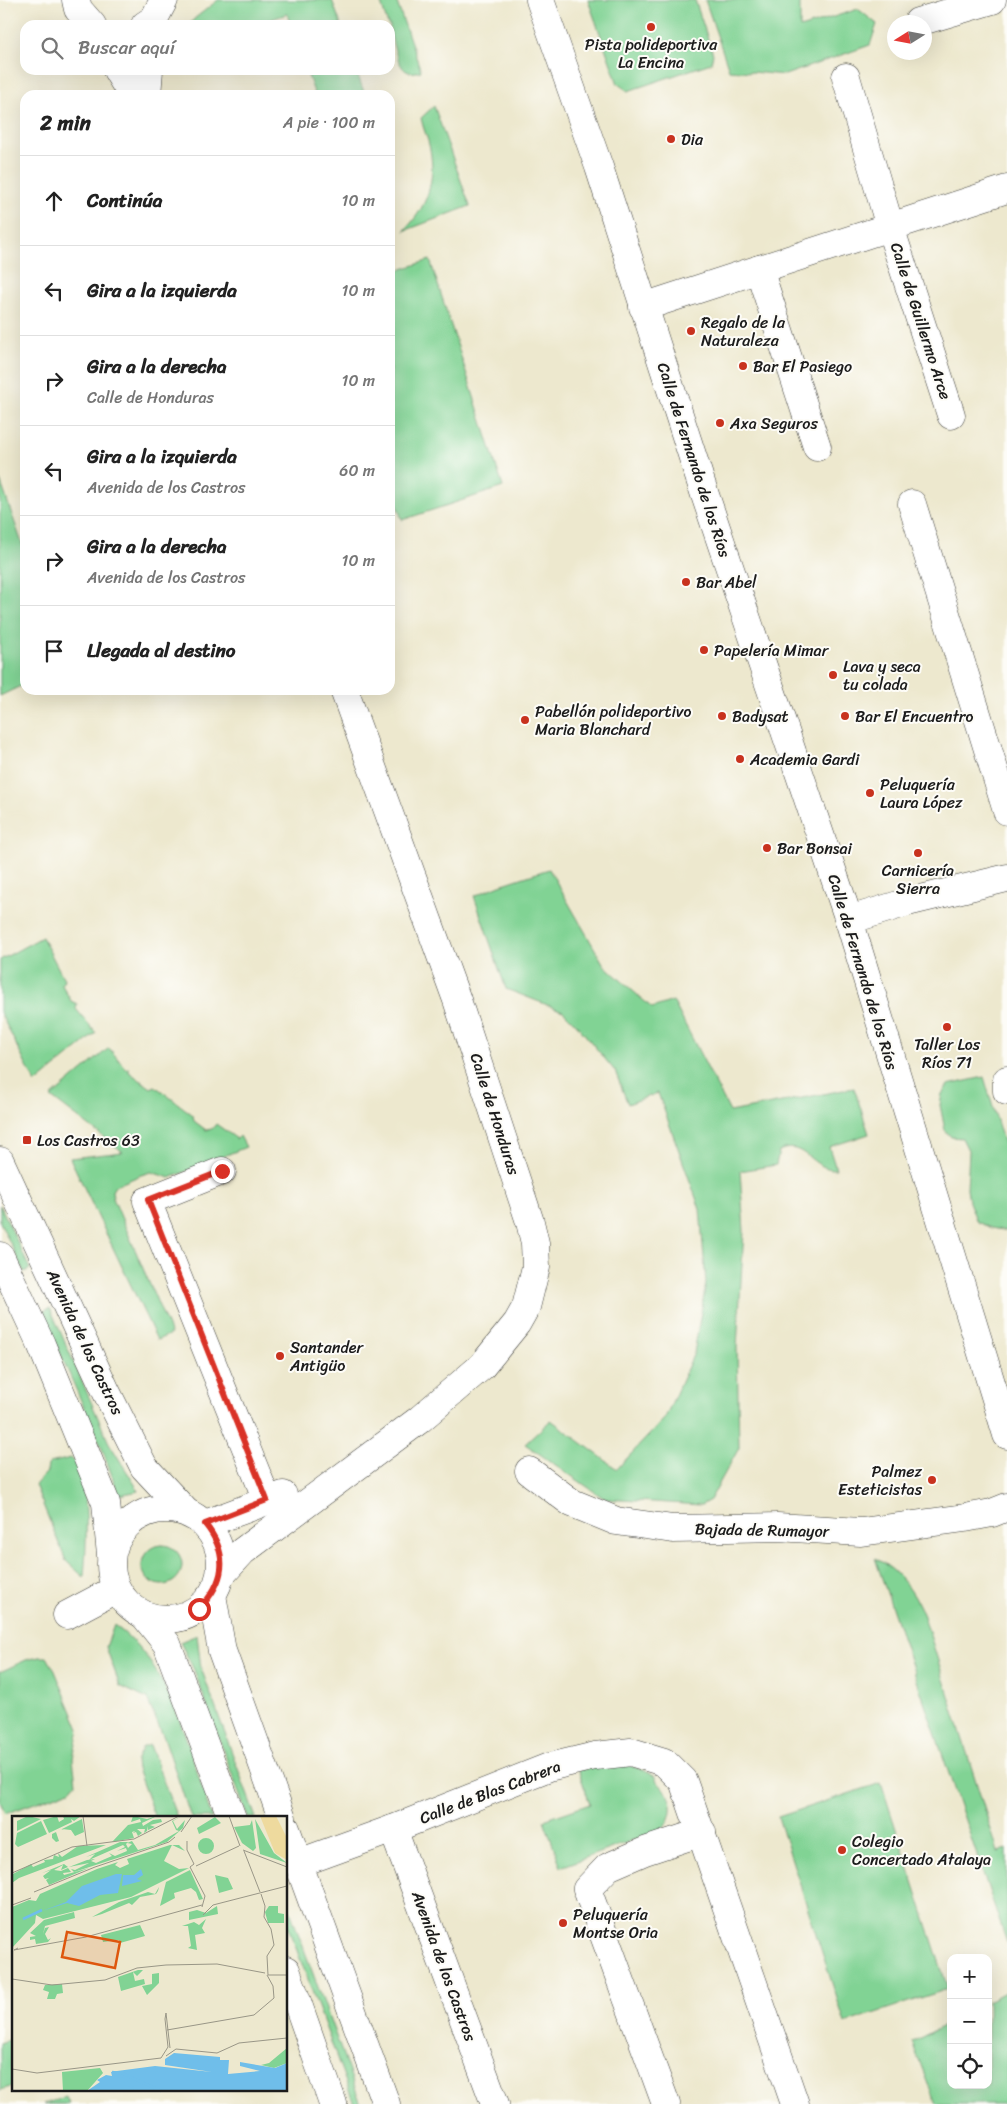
<!DOCTYPE html>
<html lang="es">
<meta charset="utf-8">
<style>
body{margin:0;font-family:Sriracha,sans-serif;background:#f2f2f2;color:#222}
.controls{position:absolute;right:15px;bottom:15px;display:grid;overflow:hidden;border-radius:10px;box-shadow:0 5px 20px #0002}
.controls button{width:45px;height:45px;display:grid;place-items:center;padding:0;border:0;border-bottom:1px solid #e0e0e0;background:#fff;color:#222;font:25px sans-serif}
.compass{position:absolute;left:887px;top:15px;width:45px;height:45px;border-radius:50%;background:#fff;box-shadow:0 5px 20px #0002;rotate:259deg}
.stop{position:absolute;width:15px;height:15px;margin:-11px;border:4px solid #d93025;border-radius:50%;background:#fff}
.stop.end{background:#d93025;border-color:#fff;box-shadow:0 1px 5px #0008}
.list{margin:0;padding:0;list-style:none}
h2{display:flex;justify-content:space-between;align-items:center;height:65px;margin:0;padding:0 20px;font-size:21px}
h2 small{font-size:16px;font-weight:400;color:#767676}
.list li{display:grid;grid-template-columns:32px 1fr auto;gap:15px;align-items:center;box-sizing:border-box;height:90px;padding:0 20px;border-top:1px solid #e0e0e0}
.list b{display:block;font-size:19px;white-space:nowrap}
.list p{margin:0;font-size:16px;white-space:nowrap;color:#767676}
.list em{font-size:16px;font-style:normal;color:#767676}
.icon{flex:none;width:28px;height:28px;fill:none;stroke:currentColor;stroke-width:2;stroke-linecap:round;stroke-linejoin:round}
.map{position:relative;flex:none;width:1007px;height:2104px;overflow:hidden}
.search{position:absolute;background:#fff;box-shadow:0 5px 20px #0002;left:20px;top:20px;width:375px;height:55px;display:flex;align-items:center;gap:12px;box-sizing:border-box;padding:0 18px;border-radius:15px;color:#767676;font-size:19px}
.panel{position:absolute;background:#fff;box-shadow:0 5px 20px #0002;left:20px;top:90px;width:375px;height:605px;border-radius:15px}
.map>svg:first-child{display:block}
</style>
<div class="map">
<svg width="1007" height="2104" viewBox="0 0 1007 2104">
<rect width="100%" height="100%" fill="#fdfcf7"/>
<filter id="ink" filterUnits="userSpaceOnUse"><feTurbulence type="fractalNoise" baseFrequency=".02" numOctaves="2"/><feDisplacementMap in="SourceGraphic" scale="10" xChannelSelector="R" yChannelSelector="G"/><feConvolveMatrix kernelMatrix="1 2 1 2 8 2 1 2 1" color-interpolation-filters="sRGB"/></filter>
<filter id="wash" filterUnits="userSpaceOnUse"><feTurbulence type="fractalNoise" baseFrequency=".0096" numOctaves="4" result="noise"/><feDisplacementMap in="SourceGraphic" scale="20" xChannelSelector="R" yChannelSelector="G"/><feGaussianBlur stdDeviation="1.12" result="paint"/><feColorMatrix in="noise" values="0 0 0 0 0 0 0 0 0 0 0 0 0 0 0 0 0 1.4 0 .05"/><feComposite in="paint" operator="in"/></filter>
<g filter="url(#wash)">
<rect width="100%" height="100%" fill="#ede8ce"/>
<g fill="#81d394" stroke="#4e7858">
<path d="M218 0H332L341 25H291L287 14 254 25H189L194 19Z"/>
<path d="M380 0H396L421 71C416 72 410 74 405 70 397 64 390 35 390 25H388Z"/>
<path d="M588 0H695L713 54 711 63 628 91 618 84Z"/>
<path d="M705 0H800V28L858 9 877 24 870 45 785 75 729 70Z"/>
<path d="M306 70H356L365 95H315Z"/>
<path d="M434 106 470 206 404 231C427 207 436 182 430 149 428 138 423 129 421 118Z"/>
<path d="M430 260 503 487 402 520 390 484V273Z"/>
<path d="M0 480 25 552V684L0 696Z"/>
<path d="M549 869 604 965 652 1008 673 1001 730 1112 854 1088 869 1134 829 1147 836 1169C811 1170 804 1139 779 1151L776 1165 740 1171 744 1231 737 1347 739 1448 710 1500 701 1505 605 1499 525 1444 551 1420 617 1469 665 1418 694 1353 706 1283 700 1209 658 1093 628 1104 615 1071 576 1024 563 1011 506 989 474 896 500 885Z"/>
<path d="M42 937 64 979 62 985 71 1001 77 1004 76 1009 96 1033 36 1083 29 1071 0 1012V960Z"/>
<path d="M109 1048 126 1069 129 1068V1072L151 1088 155 1086 193 1115 194 1121 206 1130 212 1129 216 1124 237 1139 240 1136 246 1147 170 1178 151 1172 141 1175 115 1186 112 1191 113 1198 171 1334 157 1340 70 1158 123 1152 51 1097Z"/>
<path d="M984 1077 1007 1154V1231L991 1228 977 1222 969 1202 967 1188 969 1152 962 1138 951 1137 945 1130 940 1105 942 1094 948 1085Z"/>
<path d="M0 1205 30 1269 24 1272 0 1222Z"/>
<path d="M50 1308 109 1443 139 1491 119 1495 101 1446 42 1312Z"/>
<path d="M71 1458C92 1477 86 1550 84 1577L66 1561 35 1485 47 1472 48 1465 50 1463Z"/>
<circle cx="162" cy="1565" r="20"/>
<path d="M875 1558C899 1571 914 1591 924 1616L998 1852 1007 1849V1943Z"/>
<path d="M114 1625C172 1665 190 1754 212 1818H191L165 1740 147 1699 120 1686 106 1647Z"/>
<path d="M197 1635 201 1668 256 1818H248L194 1670 180 1642Z"/>
<path d="M39 1657H47L55 1671 79 1729 73 1759 76 1783 70 1790 5 1814 0 1801V1672L26 1660Z"/>
<path d="M150 1745 177 1818H155L137 1769 136 1761 143 1747Z"/>
<path d="M629 1765 645 1771 656 1777C656 1782 658 1782 662 1787 674 1801 674 1814 663 1829L561 1867 544 1820 590 1804 578 1769Z"/>
<path d="M881 1783 948 1989 845 2023 778 1817Z"/>
<path d="M286 1900 361 2104H354L286 1921Z"/>
<path d="M1007 1991V2104H936L912 2042 951 2022V2085H988V2001Z"/>
<path d="M14 2038V2086L0 2090V2043Z"/>
<path d="M66 2097 69 2104H43Z"/>
</g>
</g>
<g filter="url(#ink)">
<g fill="none" stroke-linecap="round" stroke-linejoin="round">
<defs>
<g id="minor">
<path d="M76 0 78 9 92 25"/>
<path d="M540 0 599 167 705 495 849 920 1007 1435"/>
<path d="M918 22 992 0"/>
<path d="M145 25 154 19 164 0"/>
<path d="M117 70 132 95"/>
<path d="M846 77 890 227 951 415"/>
<path d="M147 95 149 70"/>
<path d="M759 269 817 447"/>
<path d="M643 307 1007 189"/>
<path d="M912 504 1007 811"/>
<path d="M849 920 908 902 1007 878"/>
<path d="M1007 1080V1091"/>
<path d="M222 1171 147 1201 267 1500"/>
<path d="M529 1471 572 1503 616 1521 673 1529 777 1527 861 1532 965 1518 992 1513 1007 1507"/>
<path d="M205 1524 283 1495"/>
<path d="M221 1575 243 1551 419 1420 482 1366 517 1323 526 1307 536 1267 535 1243 530 1222 457 1000 344 690"/>
<path d="M67 1615 116 1589"/>
<path d="M393 1829 495 2104"/>
<path d="M299 1863 393 1829 549 1767 595 1756 631 1752 664 1762 683 1781 795 2104"/>
<path d="M666 2104 587 1889 608 1867 645 1851 702 1832"/>
</g>
<g id="primary">
<path d="M0 1161 106 1391 144 1467 186 1512"/>
<path d="M0 1256 41 1344 106 1503 111 1555"/>
<circle cx="166" cy="1564" r="55"/>
<path d="M212 1595 222 1651 282 1818"/>
<path d="M144 1615 167 1644 232 1818"/>
<path d="M286 1829 386 2104"/>
<path d="M286 1970 333 2104"/>
</g>
</defs>
<use href="#minor" stroke="#3b3b37" stroke-width="29"/>
<use href="#primary" stroke="#3b3b37" stroke-width="29"/>
<use href="#minor" stroke="#fff" stroke-width="28"/>
<use href="#primary" stroke="#fff" stroke-width="28"/>
</g>
</g>
<g fill="none" stroke-linecap="round" stroke-linejoin="round" filter="url(#ink)">
<path stroke="#d93025" stroke-width="6" d="M199 1609C225 1582 230 1555 205 1524L267 1500 148 1200 222 1171"/>
</g>
<g fill="#c8321e" stroke="#fdfcf7" stroke-width="2">
<circle cx="651" cy="27" r="5"/>
<circle cx="671" cy="139" r="5"/>
<circle cx="691" cy="331" r="5"/>
<circle cx="743" cy="366" r="5"/>
<circle cx="720" cy="423" r="5"/>
<circle cx="686" cy="582" r="5"/>
<circle cx="704" cy="650" r="5"/>
<circle cx="833" cy="675" r="5"/>
<circle cx="722" cy="716" r="5"/>
<circle cx="845" cy="716" r="5"/>
<circle cx="525" cy="720" r="5"/>
<circle cx="740" cy="759" r="5"/>
<circle cx="870" cy="793" r="5"/>
<circle cx="767" cy="848" r="5"/>
<circle cx="918" cy="853" r="5"/>
<circle cx="947" cy="1027" r="5"/>
<rect x="22" y="1135" width="10" height="10" rx="2.5"/>
<circle cx="280" cy="1356" r="5"/>
<circle cx="932" cy="1480" r="5"/>
<circle cx="842" cy="1850" r="5"/>
<circle cx="563" cy="1923" r="5"/>
</g>
<g text-anchor="middle" dominant-baseline="central" stroke-width="4" stroke-linejoin="round" paint-order="stroke">
<g font-size="16" fill="#1c1c1c" stroke="#fdfcf7" text-anchor="start">
<text x="651" y="44" text-anchor="middle">Pista polideportiva<tspan x="651" dy="18">La Encina</tspan></text>
<text x="681" y="139">Dia</text>
<text x="701" y="322">Regalo de la<tspan x="701" dy="18">Naturaleza</tspan></text>
<text x="753" y="366">Bar El Pasiego</text>
<text x="730" y="423">Axa Seguros</text>
<text x="696" y="582">Bar Abel</text>
<text x="714" y="650">Papelería Mimar</text>
<text x="843" y="666">Lava y seca<tspan x="843" dy="18">tu colada</tspan></text>
<text x="535" y="711">Pabellón polideportivo<tspan x="535" dy="18">Maria Blanchard</tspan></text>
<text x="732" y="716">Badysat</text>
<text x="855" y="716">Bar El Encuentro</text>
<text x="750" y="759">Academia Gardi</text>
<text x="880" y="784">Peluquería<tspan x="880" dy="18">Laura López</tspan></text>
<text x="777" y="848">Bar Bonsai</text>
<text x="918" y="870" text-anchor="middle">Carnicería<tspan x="918" dy="18">Sierra</tspan></text>
<text x="947" y="1044" text-anchor="middle">Taller Los<tspan x="947" dy="18">Ríos 71</tspan></text>
<text x="37" y="1140">Los Castros 63</text>
<text x="290" y="1347">Santander<tspan x="290" dy="18">Antigüo</tspan></text>
<text x="922" y="1471" text-anchor="end">Palmez<tspan x="922" dy="18">Esteticistas</tspan></text>
<text x="852" y="1841">Colegio<tspan x="852" dy="18">Concertado Atalaya</tspan></text>
<text x="573" y="1914">Peluquería<tspan x="573" dy="18">Montse Oria</tspan></text>
</g>
<g font-size="16" fill="#1c1c1c" stroke="#fdfcf7">
<text transform="translate(921 321) rotate(72)">Calle de Guillermo Arce</text>
<text transform="translate(694 460) rotate(72)">Calle de Fernando de los Ríos</text>
<text transform="translate(863 972) rotate(73)">Calle de Fernando de los Ríos</text>
<text transform="translate(495 1114) rotate(72)">Calle de Honduras</text>
<text transform="translate(85 1342) rotate(65)">Avenida de los Castros</text>
<text transform="translate(762 1530) rotate(1)">Bajada de Rumayor</text>
<text transform="translate(490 1792) rotate(-21)">Calle de Blas Cabrera</text>
<text transform="translate(444 1966) rotate(70)">Avenida de los Castros</text>
</g>
</g>
<g transform="translate(12 1816)">
<rect width="275" height="275" fill="#ede8ce"/>
<path d="M16 0 29 3 5 15V5ZM45 0 47 6 52 3 51 0H69L62 5 59 3 60 6 37 17 31 4ZM121 0 135 3 145 0 130 7 131 10 141 4 149 3 150 6 138 9 143 11 136 14V10L135 15 132 17 133 13H125L130 17 126 20 124 16 121 17 123 15 120 16 122 22 100 26 116 9 129 6 128 3 119 6ZM170 0 161 5 165 13 173 4 171 12 155 26 62 56 59 53 63 54 77 47 57 51 75 44 83 43 79 45 84 47 93 43 92 40 93 43 100 40 97 37 103 40 115 35 114 32 105 35 113 31 111 29 77 44 83 38 74 41 108 26H116L114 28 116 32 120 28 115 27 120 25 126 34 143 29 167 15 164 14 160 5ZM203 1 209 7 187 18 185 12ZM70 3 72 16 63 20 59 14 50 13 44 16 47 25 44 26 40 22V18ZM243 3 262 37 275 47 248 38ZM240 4 244 32 241 35 230 27 222 11 238 9ZM29 5 35 18 6 31 3 28 5 17ZM186 30a8 8 0 1 1 16 0a8 8 0 1 1-16 0ZM94 29 7 62 0 67 1 58 19 48 21 51 33 46 32 44 41 43 42 39 47 41 46 37 50 41 66 30ZM160 29 152 45 167 53 177 52 119 81 31 103 24 99 23 107 0 132V91L17 84 24 85 28 78 85 53 106 46 103 49 108 52 117 48 115 43 158 29H167L173 35ZM52 48 56 51 49 54 51 49 42 54 49 55 56 52 59 56 51 57 52 59 77 52 37 69 34 64 37 62 33 63 31 60 39 54 30 57ZM178 54 191 83 187 84 184 76 179 72 162 77 163 82 148 90 154 66ZM203 59 216 62 221 73 207 77ZM147 71 146 75 144 78 128 81 120 89 117 87 90 98 80 101 107 86 136 76 143 78ZM205 90 206 98 177 104V96L185 94 194 97ZM257 90H266V97L272 98V107H256L253 96ZM62 96 63 102 33 110 31 118 33 112 37 111 33 118 36 124 39 122 36 126 24 128 23 123 18 124V121L24 120 18 117 32 104ZM194 103 190 112 193 117 183 119 185 134 176 132 179 130 176 110H170L182 106 187 109ZM128 109 133 120 108 127 107 124 91 126 89 119ZM126 154H131L125 160 121 156 123 165 132 163 133 168 109 175 106 161ZM147 157V167L135 179 130 170 140 168V158ZM50 168 51 177 45 178 43 183H35L37 176 31 174 33 169ZM275 232V247L262 252 249 249 257 247ZM88 252 91 257 75 275H51L50 256Z" fill="#81d394"/>
<path d="M248 0H264L275 22V44L263 37Z" fill="#eeda9e"/>
<path d="M129 53 131 59 125 63 130 65 110 70 111 59H122ZM104 58H110L106 77 88 79 67 90 55 87 30 95 54 86 70 70ZM162 237 208 241V244H217L216 258 248 255 228 250V246L263 252 275 247V275H75L88 266 85 264 94 259 100 260 99 256 105 255 143 250 200 256 153 249V243Z" fill="#6fbeea"/>
<path fill="none" stroke="#6fbeea" stroke-width="2.5" d="M11 103 30 94M100 256 110 257 149 275M103 257 125 275"/>
<path fill="none" stroke="#999687" stroke-width="1" d="M71 0 75 30M217 0 228 30M169 16 180 0M175 25V34L182 48M231 34 275 51M232 35 248 76M182 48 178 51 193 80 190 91M184 50 227 30M0 57 60 31 122 23 167 0M22 76 83 51 157 26 163 21M249 78 253 90 252 101 259 113 262 129 255 140 256 159M0 89 19 82M191 99 201 89 275 70M6 132 2 134 74 121 190 89M256 159H275M0 163 40 169 93 164 125 152 154 149 205 148 253 157M155 214 242 199 262 182 261 170 255 159M154 240 164 233 205 237 227 227 275 222M0 253 25 257 149 242 156 231 153 203 154 197 158 232"/>
<path fill="#de560d" fill-opacity="0.15" stroke="#de560d" stroke-width="2.5" d="M55 116 108 126 103 152 50 141Z"/>
<rect width="275" height="275" fill="none" stroke="#1c1c1c" stroke-width="2.5"/>
</g>
</svg>
<div class="controls">
<button>+</button>
<button>−</button>
<button><svg class="icon" aria-label="locate" viewBox="0 0 24 24"><circle cx="12" cy="12" r="6"/><path d="M12 2v4M12 18v4M2 12h4M18 12h4"/></svg></button>
</div>
<svg class="compass" viewBox="-18 -18 36 36"><path d="M0-13l5 13h-10z" fill="#e53935"/><path d="M0 13l5-13h-10z" fill="#767676"/></svg>
<div class="stop" style="left:199px;top:1609px"></div>
<div class="stop end" style="left:222px;top:1171px"></div>
<div class="search"><svg class="icon" aria-label="search" viewBox="0 0 24 24"><circle cx="10" cy="10" r="6"/><path d="M15 15l6 6"/></svg>Buscar aquí</div>
<section class="panel">
<h2>2 min<small>A pie · 100 m</small></h2>
<ul class="list">
<li><svg class="icon" aria-label="ahead" viewBox="0 0 24 24"><path d="M12 20V5M6 11l6-6 6 6"/></svg><div><b>Continúa</b></div><em>10 m</em></li>
<li><svg class="icon" aria-label="left" viewBox="0 0 24 24"><path d="M17 20v-9H6M10 6l-5 5 5 5"/></svg><div><b>Gira a la izquierda</b></div><em>10 m</em></li>
<li><svg class="icon" aria-label="right" viewBox="0 0 24 24"><path d="M7 20v-9h11M14 6l5 5-5 5"/></svg><div><b>Gira a la derecha</b><p>Calle de Honduras</p></div><em>10 m</em></li>
<li><svg class="icon" aria-label="left" viewBox="0 0 24 24"><path d="M17 20v-9H6M10 6l-5 5 5 5"/></svg><div><b>Gira a la izquierda</b><p>Avenida de los Castros</p></div><em>60 m</em></li>
<li><svg class="icon" aria-label="right" viewBox="0 0 24 24"><path d="M7 20v-9h11M14 6l5 5-5 5"/></svg><div><b>Gira a la derecha</b><p>Avenida de los Castros</p></div><em>10 m</em></li>
<li><svg class="icon" aria-label="arrive" viewBox="0 0 24 24"><path d="M6 21V4h12l-3 4 3 4H6"/></svg><div><b>Llegada al destino</b></div></li>
</ul>
</section>
</div>
